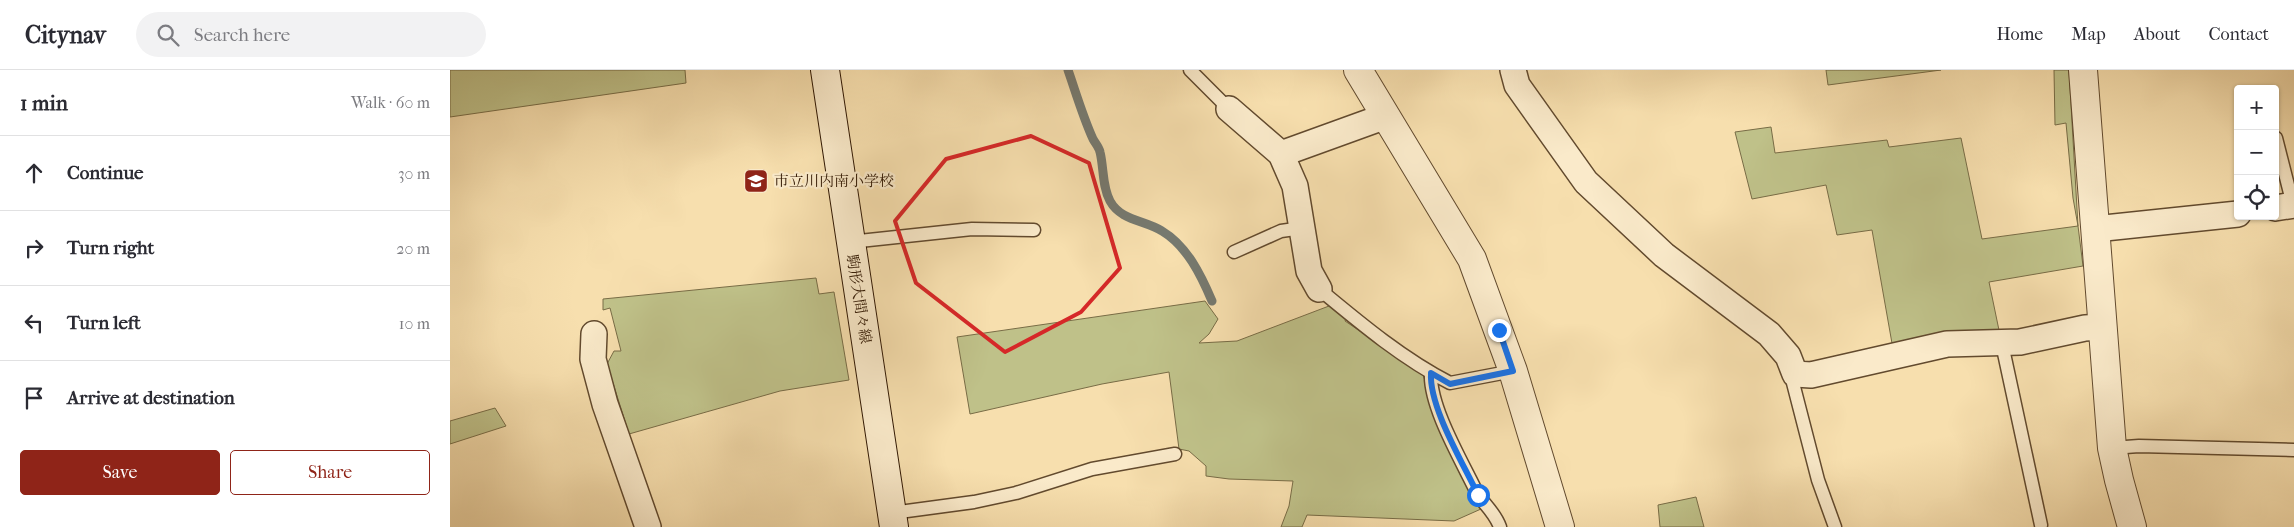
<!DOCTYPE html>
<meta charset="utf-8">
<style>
body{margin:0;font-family:"IM FELL French Canon","Noto Serif JP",serif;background:#f2f2f3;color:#2b2b33}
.controls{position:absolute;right:15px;top:15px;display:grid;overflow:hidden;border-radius:5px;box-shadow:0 1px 4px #0004}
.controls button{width:45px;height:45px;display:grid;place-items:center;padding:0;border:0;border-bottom:1px solid #e1e1e2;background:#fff;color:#2b2b33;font:25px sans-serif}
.stop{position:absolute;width:15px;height:15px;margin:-11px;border:4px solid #1a73e8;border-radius:50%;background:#fff}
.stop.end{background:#1a73e8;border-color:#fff;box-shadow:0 1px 5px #0008}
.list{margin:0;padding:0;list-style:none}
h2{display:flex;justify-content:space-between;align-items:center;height:65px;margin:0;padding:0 20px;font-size:21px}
h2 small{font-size:16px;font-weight:400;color:#7c7c81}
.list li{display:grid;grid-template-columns:32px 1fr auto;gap:15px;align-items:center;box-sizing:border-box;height:75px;padding:0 20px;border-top:1px solid #e1e1e2}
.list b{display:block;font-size:19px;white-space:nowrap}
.list em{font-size:16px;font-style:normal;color:#7c7c81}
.actions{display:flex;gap:10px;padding:15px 20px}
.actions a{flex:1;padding:11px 0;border:1px solid #8f2418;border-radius:5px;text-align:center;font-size:18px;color:#8f2418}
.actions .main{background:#8f2418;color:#fff}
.icon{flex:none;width:28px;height:28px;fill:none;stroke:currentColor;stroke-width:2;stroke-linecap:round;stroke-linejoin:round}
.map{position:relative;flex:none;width:1844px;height:457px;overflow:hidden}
header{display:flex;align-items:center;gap:30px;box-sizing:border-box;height:70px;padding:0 25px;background:#fff;border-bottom:1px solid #e1e1e2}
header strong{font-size:24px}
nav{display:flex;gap:28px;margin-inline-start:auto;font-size:18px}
.search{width:350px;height:45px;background:#f2f2f3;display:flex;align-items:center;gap:12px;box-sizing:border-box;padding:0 18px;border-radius:28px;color:#7c7c81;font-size:19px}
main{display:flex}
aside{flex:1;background:#fff}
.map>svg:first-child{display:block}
</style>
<header>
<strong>Citynav</strong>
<div class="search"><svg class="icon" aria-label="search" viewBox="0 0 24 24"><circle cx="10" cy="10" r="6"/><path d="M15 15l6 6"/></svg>Search here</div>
<nav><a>Home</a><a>Map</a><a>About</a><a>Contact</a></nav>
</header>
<main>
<aside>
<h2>1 min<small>Walk · 60 m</small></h2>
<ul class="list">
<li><svg class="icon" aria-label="ahead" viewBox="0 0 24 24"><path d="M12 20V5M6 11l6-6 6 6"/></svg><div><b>Continue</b></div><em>30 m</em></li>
<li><svg class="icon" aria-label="right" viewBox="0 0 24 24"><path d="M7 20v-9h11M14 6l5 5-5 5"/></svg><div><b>Turn right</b></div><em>20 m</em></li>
<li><svg class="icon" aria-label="left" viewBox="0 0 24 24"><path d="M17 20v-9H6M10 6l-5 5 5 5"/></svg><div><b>Turn left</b></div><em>10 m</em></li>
<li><svg class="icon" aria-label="arrive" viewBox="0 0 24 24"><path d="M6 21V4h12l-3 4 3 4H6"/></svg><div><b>Arrive at destination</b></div></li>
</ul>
<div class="actions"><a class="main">Save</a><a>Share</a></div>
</aside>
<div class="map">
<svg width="1844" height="457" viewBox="0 0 1844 457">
<rect width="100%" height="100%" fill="#f7dfae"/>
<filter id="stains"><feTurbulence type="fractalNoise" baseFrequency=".004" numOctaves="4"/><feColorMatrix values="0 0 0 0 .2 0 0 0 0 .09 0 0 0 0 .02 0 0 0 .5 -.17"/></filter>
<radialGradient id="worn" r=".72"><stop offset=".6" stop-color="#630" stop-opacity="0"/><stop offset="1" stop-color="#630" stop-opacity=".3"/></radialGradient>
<g fill="#bfc189" stroke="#786c46">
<path d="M0 0H235L236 13 0 47Z"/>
<path d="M1376 0H1491L1378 15Z"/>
<path d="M1604 0H1619L1628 156 1633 196 1539 212 1550 265 1443 279 1422 160 1387 165 1376 115 1302 129 1285 62 1321 57 1325 83 1437 70 1439 77 1511 68 1532 169 1628 156 1623 128 1616 53 1605 55Z"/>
<path d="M366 208 369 224 384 222 399 310 330 321 179 364 157 294 164 281H171L160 238 153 240V229Z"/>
<path d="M755 231 768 249 759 264 749 273 787 271 879 236 896 248 895 251 968 300 973 305 989 352 1031 439 1004 451 857 445 852 457H831L839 436 843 411 779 409 756 406V396L739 381 729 379 719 302 652 314 520 344 507 267Z"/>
<path d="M45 338 56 356 0 374V351Z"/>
<path d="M1246 427 1254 457H1210L1208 435Z"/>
</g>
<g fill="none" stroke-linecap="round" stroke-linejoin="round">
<path stroke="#76796f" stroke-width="9" d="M618 0C626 23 633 47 643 69 645 73 649 77 650 82 654 98 652 116 660 131 671 151 695 150 712 161 737 176 751 205 762 231"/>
<defs>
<g id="service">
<path d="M740 0 779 39"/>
<path d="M1826 68 1843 135"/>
<path d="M400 172 522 159 584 160"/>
<path d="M784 182 831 161 852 158"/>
<path d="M869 219C910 253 953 289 1000 313L1063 301"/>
<path d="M1552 274 1591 455"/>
<path d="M981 303C979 337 1013 393 1028 425 1036 436 1045 443 1050 457"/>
<path d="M1345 304 1343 313 1368 410 1385 457"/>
<path d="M1662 378 1689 376 1844 380"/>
<path d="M442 443 524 432 566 423 642 399 725 384"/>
</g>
<g id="minor">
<path d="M1063 0 1067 15 1136 112 1214 185 1319 264 1338 286 1345 304 1361 305 1497 274 1570 272 1635 258 1653 257"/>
<path d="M779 39 831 84 845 116 859 201 869 219"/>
<path d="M831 84 936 46"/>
<path d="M1825 138 1844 135"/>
<path d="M1645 159 1788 144"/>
<path d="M144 264 143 289 155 334 198 457"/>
</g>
<g id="tertiary">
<path d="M908 0 1022 189 1063 301 1110 457"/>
<path d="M1633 0 1662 378 1669 410 1682 457"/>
</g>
<path id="secondary" d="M375 0 444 457"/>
</defs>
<use href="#service" stroke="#624a2e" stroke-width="15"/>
<use href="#minor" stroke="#624a2e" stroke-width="28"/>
<use href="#tertiary" stroke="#624a2e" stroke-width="30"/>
<use href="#secondary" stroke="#311803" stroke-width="30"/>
<use href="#service" stroke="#faeaca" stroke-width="12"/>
<use href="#minor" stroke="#faeaca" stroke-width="25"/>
<use href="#tertiary" stroke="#faeaca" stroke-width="28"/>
<use href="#secondary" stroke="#faeaca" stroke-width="28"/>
</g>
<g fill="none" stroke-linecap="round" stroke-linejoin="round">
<path stroke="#1a73e8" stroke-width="6" d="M1028 425C1013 393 979 337 981 303L1000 314 1063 301 1049 260"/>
</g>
<path fill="none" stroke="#d62828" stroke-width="4" stroke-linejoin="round" d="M581 66 639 93 670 198 631 242 555 282 466 213 445 151 496 89Z"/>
<defs>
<symbol id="school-square" viewBox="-11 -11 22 22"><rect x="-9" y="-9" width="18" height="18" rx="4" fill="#8f2418" stroke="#faeaca"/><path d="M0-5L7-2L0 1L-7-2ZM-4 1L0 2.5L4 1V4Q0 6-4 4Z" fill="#fff"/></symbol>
</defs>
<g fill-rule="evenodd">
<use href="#school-square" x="292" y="97" width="28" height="28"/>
</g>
<g text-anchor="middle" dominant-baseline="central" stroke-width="4.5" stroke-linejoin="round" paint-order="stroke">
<g font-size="15" fill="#311803" stroke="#faeaca" text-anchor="start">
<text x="324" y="111">市立川内南小学校</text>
</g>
<g font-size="15" fill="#311803" stroke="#faeaca">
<text transform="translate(409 229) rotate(81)">駒形大間々線</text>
</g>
</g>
<rect width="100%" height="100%" filter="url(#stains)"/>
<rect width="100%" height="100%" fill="url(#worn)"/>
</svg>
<div class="controls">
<button>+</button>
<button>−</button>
<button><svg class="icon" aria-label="locate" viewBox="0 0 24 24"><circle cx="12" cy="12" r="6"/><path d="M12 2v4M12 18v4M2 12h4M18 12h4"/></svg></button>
</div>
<div class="stop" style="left:1028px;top:425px"></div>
<div class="stop end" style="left:1049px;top:260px"></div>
</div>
</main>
